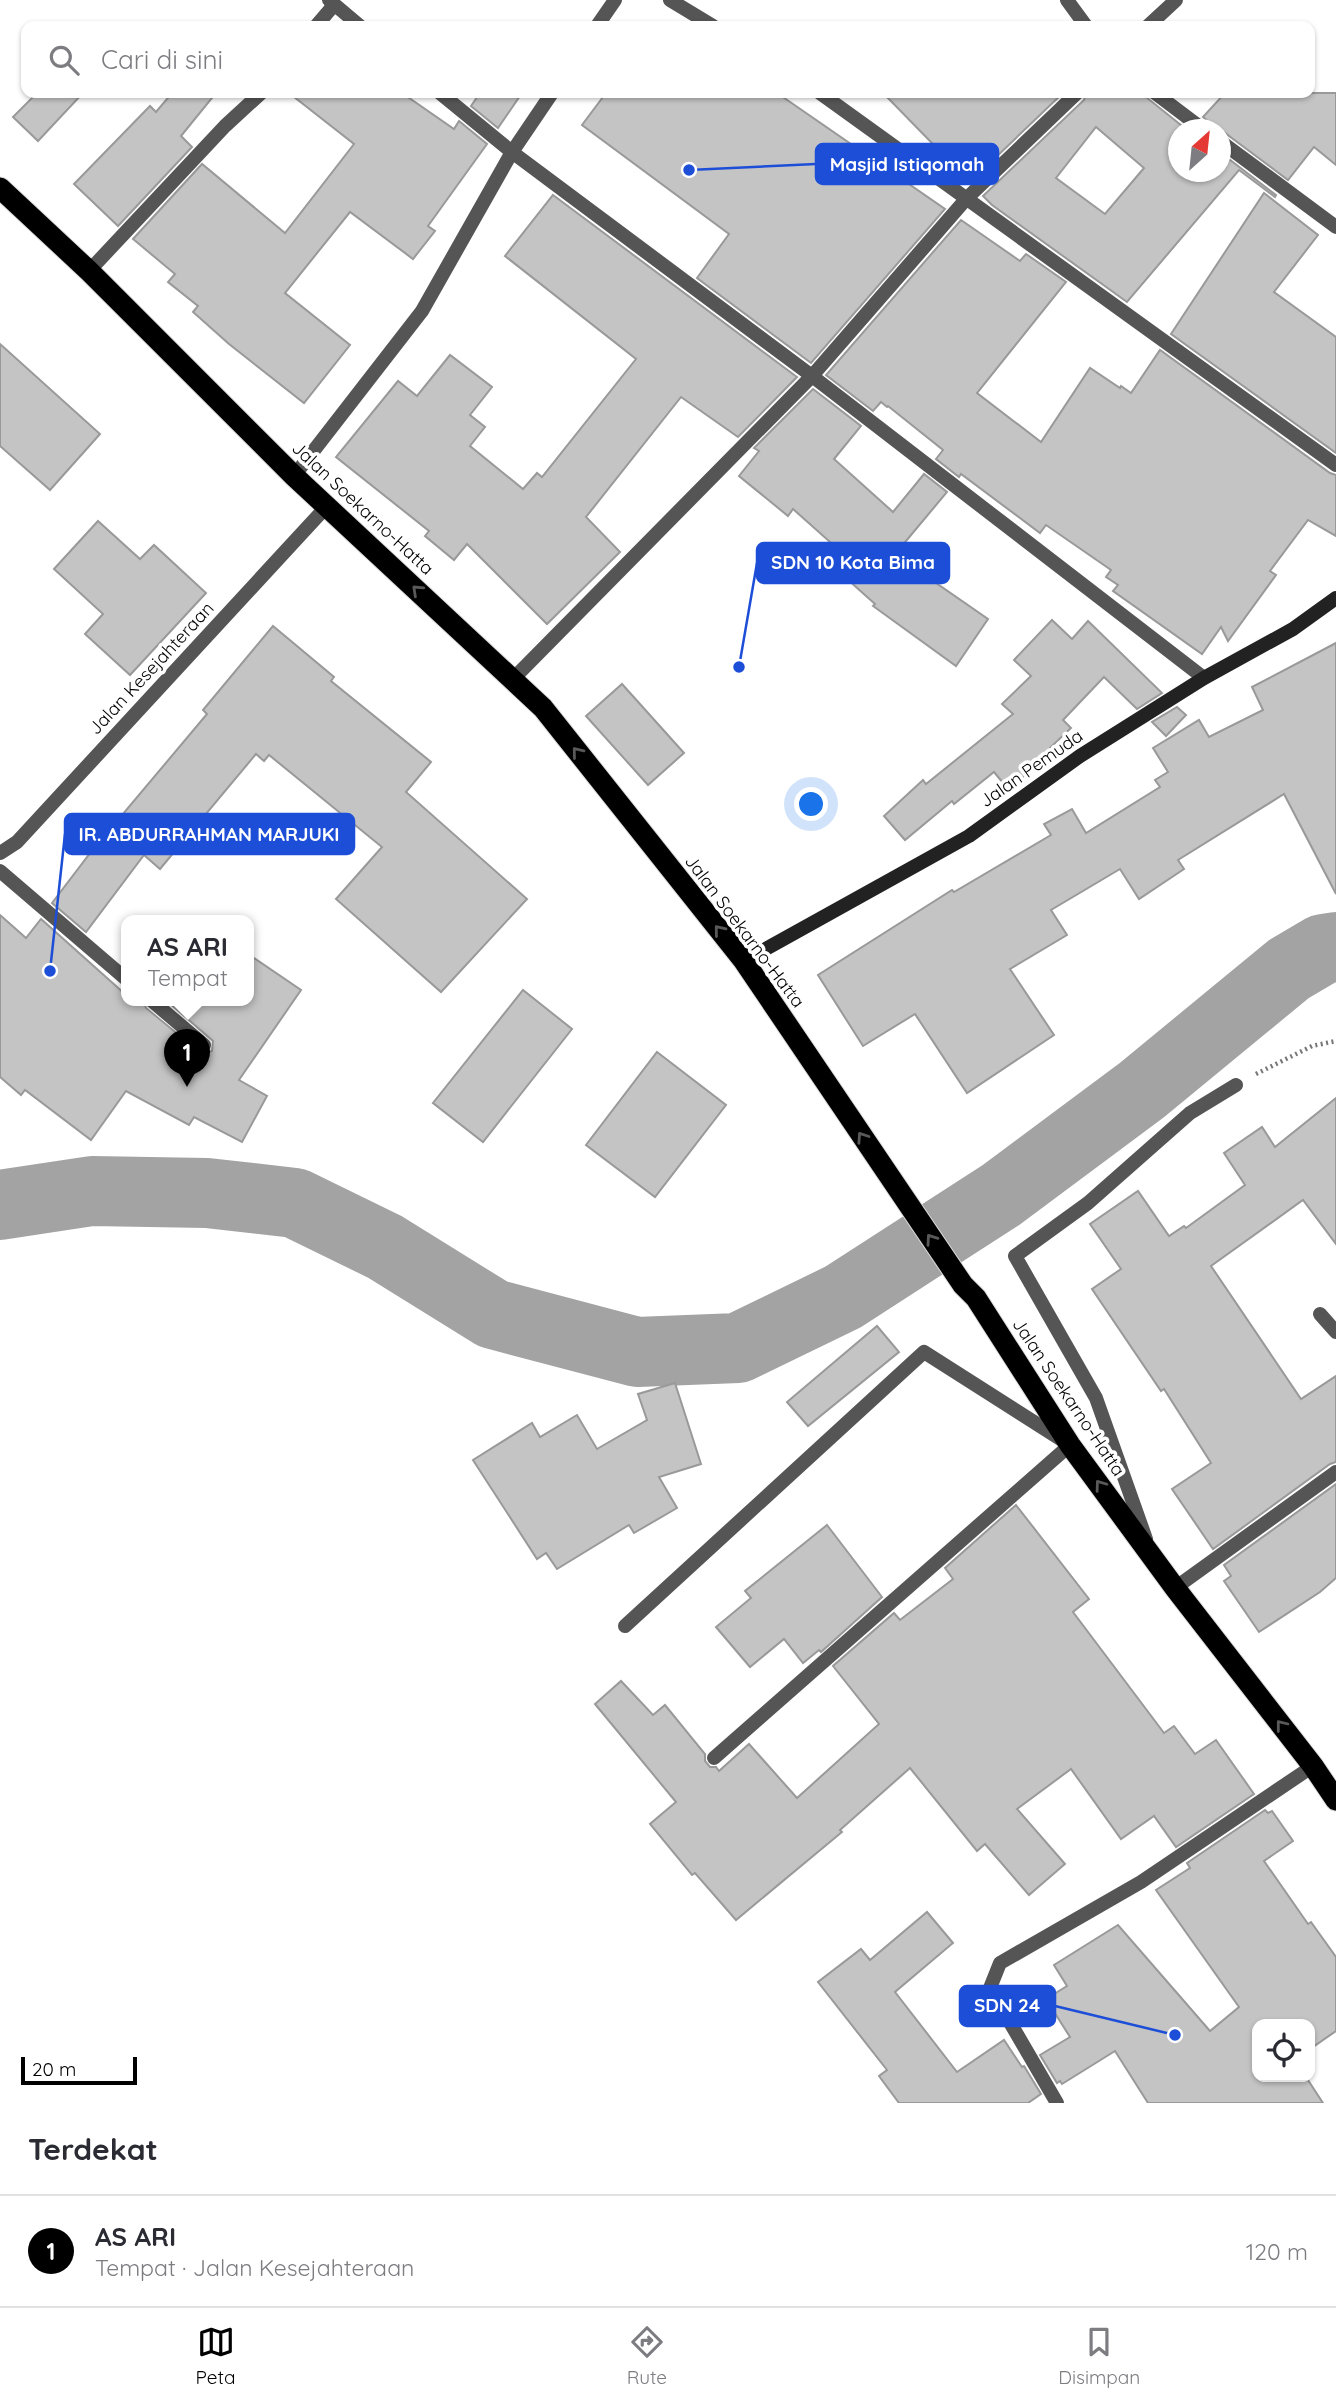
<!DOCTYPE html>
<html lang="id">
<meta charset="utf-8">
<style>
body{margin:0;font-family:Quicksand,sans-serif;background:#f7f7f7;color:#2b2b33}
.controls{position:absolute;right:21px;bottom:21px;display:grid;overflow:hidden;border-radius:14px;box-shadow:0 2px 5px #0004}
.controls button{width:63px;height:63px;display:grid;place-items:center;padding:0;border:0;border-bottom:2px solid #e1e1e2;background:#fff;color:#2b2b33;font:35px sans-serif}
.compass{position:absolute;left:1168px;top:119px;width:63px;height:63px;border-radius:50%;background:#fff;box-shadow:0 2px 5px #0004;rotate:27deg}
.scale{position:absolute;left:21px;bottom:18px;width:116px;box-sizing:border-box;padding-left:7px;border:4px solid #000;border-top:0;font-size:19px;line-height:24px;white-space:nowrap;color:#000;-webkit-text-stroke:5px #fff;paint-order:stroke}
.you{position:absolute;left:812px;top:805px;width:24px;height:24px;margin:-18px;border:5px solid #fff;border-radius:50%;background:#1a73e8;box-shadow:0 0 0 10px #1a73e833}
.badge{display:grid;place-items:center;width:46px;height:46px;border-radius:50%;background:#000;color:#fff;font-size:23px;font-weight:700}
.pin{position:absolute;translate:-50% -58px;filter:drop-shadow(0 2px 4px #0008)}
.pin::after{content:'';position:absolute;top:37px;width:24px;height:21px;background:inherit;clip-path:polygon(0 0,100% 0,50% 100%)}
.popup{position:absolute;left:121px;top:915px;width:133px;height:91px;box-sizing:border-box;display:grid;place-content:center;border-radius:14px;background:#fff;filter:drop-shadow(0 2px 5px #0005);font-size:23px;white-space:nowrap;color:#7c7c81}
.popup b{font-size:26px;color:#2b2b33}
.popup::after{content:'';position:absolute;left:50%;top:100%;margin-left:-14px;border:14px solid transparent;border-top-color:#fff}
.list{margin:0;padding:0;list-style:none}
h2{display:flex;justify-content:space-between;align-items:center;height:91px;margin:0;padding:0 28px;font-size:30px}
h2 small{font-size:23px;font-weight:400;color:#7c7c81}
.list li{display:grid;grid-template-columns:46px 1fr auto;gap:21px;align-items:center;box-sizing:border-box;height:112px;padding:0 28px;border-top:2px solid #e1e1e2}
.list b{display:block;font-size:26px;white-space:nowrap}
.list p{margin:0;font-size:23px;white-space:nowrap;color:#7c7c81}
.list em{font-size:23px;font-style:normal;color:#7c7c81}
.icon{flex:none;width:38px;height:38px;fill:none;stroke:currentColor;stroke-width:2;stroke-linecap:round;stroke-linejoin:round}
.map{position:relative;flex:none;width:1336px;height:2103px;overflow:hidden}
.search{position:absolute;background:#fff;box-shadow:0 2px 5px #0004;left:21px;right:21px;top:21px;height:77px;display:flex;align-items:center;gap:18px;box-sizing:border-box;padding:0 24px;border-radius:14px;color:#7c7c81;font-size:26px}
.sheet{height:203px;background:#fff}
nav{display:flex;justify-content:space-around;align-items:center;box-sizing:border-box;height:98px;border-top:2px solid #e1e1e2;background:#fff;font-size:19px;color:#7c7c81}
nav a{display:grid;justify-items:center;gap:4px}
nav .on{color:#000}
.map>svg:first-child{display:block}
</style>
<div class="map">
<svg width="1336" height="2103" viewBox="0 0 1336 2103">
<rect width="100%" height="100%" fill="#fff"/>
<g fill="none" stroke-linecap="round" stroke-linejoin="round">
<path stroke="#a3a3a3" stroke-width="70" d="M0 1205 92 1191 207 1193 295 1203 385 1247 493 1314 637 1352 738 1348 843 1297 1001 1195 1142 1090 1289 969 1323 949 1336 947"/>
</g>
<g fill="#c4c4c4" stroke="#999" stroke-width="2" fill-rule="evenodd">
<path d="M37 93H83L38 141 13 117Z"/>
<path d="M172 93H216L181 136 192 147 118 226 74 184 150 106 156 112Z"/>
<path d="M289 93H402L454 129 459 121 487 144 428 226 435 231 413 259 350 212 285 293 350 345 304 403 229 344 193 312 198 306 168 282 175 274 133 239 202 164 285 233 354 144Z"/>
<path d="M480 93H522L498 128 471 106Z"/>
<path d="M606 93H777L945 209 811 363 697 278 729 234 582 125Z"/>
<path d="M883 93H1063L970 182Z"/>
<path d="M1086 93H1141L1187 130H1179V172H1221V153L1276 195 1275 197 1239 170 1127 302 992 205 983 196 1084 100ZM1096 127 1144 168 1105 214 1056 178Z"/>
<path d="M1225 93H1336V165L1314 147 1288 180 1221 130H1213L1210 123 1203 117Z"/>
<path d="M1264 193 1318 235 1274 292 1336 337V453L1171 334Z"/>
<path d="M553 195 797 377 738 437 681 397 586 517 620 552 547 624 467 544 454 560 425 536 429 531 336 457 398 381 417 396 450 355 492 387 470 415 485 427 470 446 523 489 537 473 542 477 636 359 505 256Z"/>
<path d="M961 220 1020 261 1026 254 1066 282 977 393 1041 442 1090 368 1120 388 1121 386 1131 393 1160 350 1330 473 1336 475V536L1308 520 1270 571 1276 575 1228 641 1221 627 1202 654 1113 591 1118 585 1106 577 1111 570 1046 525 1040 533 961 474 959 477 936 459 943 450 888 406 887 407 881 402 873 411 826 375Z"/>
<path d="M0 344 100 434 50 490 0 446Z"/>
<path d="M813 389 861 426 834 459 893 512 924 474 947 492 901 547 909 554 903 560 988 619 956 666 873 606 875 604 837 570 848 558 793 509 788 516 739 476 759 451 754 448Z"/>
<path d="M98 521 140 559 154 545 206 593 130 675 85 634 103 614 54 569Z"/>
<path d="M1052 620 1072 639 1088 621 1162 693 1137 709 1104 677 1063 720 1071 728 1032 765 1034 768 1008 789 994 772 954 804 952 801 905 840 884 816 923 780 926 784 1013 714 1002 704 1031 676 1014 660Z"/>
<path d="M273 626 334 677 331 681 431 762 406 792 527 899 441 992 336 899 382 847 269 755 264 761 256 754 160 869 144 855 86 932 52 903 91 852 207 714 203 710Z"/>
<path d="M1336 643V894L1284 794 1178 860 1184 869 1139 899 1120 869 1051 910 1067 935 1010 969 1054 1035 967 1093 915 1014 863 1046 818 975 952 890 954 892 1051 835 1044 824 1072 809 1086 833 1160 787 1155 780 1168 772 1153 748 1199 720 1209 737 1263 710 1252 687Z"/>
<path d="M622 684 684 753 648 785 586 716Z"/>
<path d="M1177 707 1186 715 1166 736 1152 722Z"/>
<path d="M0 915 26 938 41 919 126 995V1001H143L146 1008 202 1054 212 1051 213 1041 167 1001H248V954L301 990 239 1080 267 1096 242 1142 194 1117 189 1125 126 1091 91 1140 25 1090 21 1095 0 1077Z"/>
<path d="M523 990 572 1029 483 1142 433 1103Z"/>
<path d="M657 1052 726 1105 655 1197 586 1145Z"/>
<path d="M1336 1098V1244L1303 1200 1211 1266 1301 1399 1336 1376V1462L1330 1464 1213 1549 1172 1489 1211 1463 1164 1389 1161 1391 1092 1289 1121 1269 1090 1224 1138 1191 1169 1236 1184 1226 1186 1228 1245 1185 1224 1153 1262 1127 1275 1147Z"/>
<path d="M877 1326 899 1352 808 1426 787 1402Z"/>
<path d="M675 1383 701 1464 659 1477 677 1508 634 1533 629 1525 557 1569 546 1553 537 1559 473 1460 532 1423 540 1437 577 1415 597 1449 647 1420 638 1394Z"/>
<path d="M1336 1484V1578L1320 1592 1259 1632 1224 1581 1231 1576 1224 1565Z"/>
<path d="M1016 1505 1089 1599 1073 1612 1164 1733 1174 1726 1195 1754 1216 1740 1254 1794 1176 1847 1154 1816 1121 1839 1071 1769 1017 1809 1065 1864 1029 1895 985 1844 977 1851 910 1768 840 1830 842 1832 736 1920 695 1873 692 1875 650 1824 676 1802 595 1704 621 1681 653 1715 665 1705 705 1754V1761L710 1767H716L719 1771 749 1744 797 1798 879 1724 833 1666 894 1613 900 1620 953 1579 945 1568Z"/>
<path d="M827 1525 882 1597 821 1652 819 1650 803 1663 784 1639 750 1667 716 1627 751 1598 745 1591Z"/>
<path d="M1265 1810 1268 1813 1272 1811 1293 1841 1264 1861 1308 1924 1311 1922 1336 1957V2031L1310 2049V2024H1257V2077H1306L1323 2103H1148L1115 2051 1062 2084 1060 2081 1057 2083 1040 2055 1070 2037 1046 1999 1067 1986 1054 1965 1118 1925 1210 2031 1239 2007 1156 1890 1190 1868 1187 1863Z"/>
<path d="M927 1912 953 1943 895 1992 957 2072 1004 2040 1022 2067 1024 2066 1041 2094 1028 2103H899L879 2076 887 2070 818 1982 861 1949 870 1960Z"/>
</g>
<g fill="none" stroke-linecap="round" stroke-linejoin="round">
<defs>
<path id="highway" d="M0 188 89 271 294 476 543 708 744 961 963 1285 976 1298 1070 1445 1175 1588 1313 1766 1336 1800"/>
</defs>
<use href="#highway" stroke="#dbdbdb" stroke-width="23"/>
<path stroke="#777" stroke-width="4.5" stroke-dasharray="2 3.5" stroke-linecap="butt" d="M1256 1074 1312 1046 1336 1041"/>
<g stroke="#555" stroke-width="14">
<path d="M329 0 360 26"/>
<path d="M670 0 713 26"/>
<path d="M1067 0 1086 26"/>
<path d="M316 26 334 5"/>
<path d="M597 26 615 0"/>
<path d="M1148 26 1176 0"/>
<path d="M440 93 512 152 812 376 1204 678"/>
<path d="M820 93 1336 465"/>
<path d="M1155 93 1204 130"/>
<path d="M1220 141 1336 227"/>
<path d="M89 271 225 126 261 93"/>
<path d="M294 476 422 311 512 152 552 93"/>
<path d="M512 680 812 376 967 198 1077 93"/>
<path d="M0 853 17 842 327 506"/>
<path d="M0 871 126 979"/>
<path d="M152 1001 204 1045"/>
<path d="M1320 1314 1336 1332"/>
<path d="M1146 1539 1096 1398 1015 1256 1088 1203 1190 1113 1236 1085"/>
<path d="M1175 1588 1336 1472"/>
<path d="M625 1626 924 1352 1070 1445 714 1758"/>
<path d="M1057 2103 990 1988 1000 1963 1141 1882 1313 1766"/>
</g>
<path stroke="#222" stroke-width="14" d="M744 961 969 836 1080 756 1204 678 1293 629 1336 598"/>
<use href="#highway" stroke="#000" stroke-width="21"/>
</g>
<defs><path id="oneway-chevron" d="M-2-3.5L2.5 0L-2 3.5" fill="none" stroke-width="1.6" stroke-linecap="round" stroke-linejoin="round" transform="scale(1.75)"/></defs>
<g stroke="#595959">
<use href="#oneway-chevron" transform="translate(417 590) rotate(-137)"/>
<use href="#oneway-chevron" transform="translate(577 752) rotate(-129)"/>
<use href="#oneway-chevron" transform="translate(719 930) rotate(-129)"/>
<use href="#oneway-chevron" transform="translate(862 1137) rotate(-124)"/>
<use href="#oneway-chevron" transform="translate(931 1239) rotate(-125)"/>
<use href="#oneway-chevron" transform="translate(1100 1485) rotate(-126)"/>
<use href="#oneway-chevron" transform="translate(1281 1725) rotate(-128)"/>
</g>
<g text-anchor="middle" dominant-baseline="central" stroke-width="7" stroke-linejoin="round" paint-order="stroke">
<g font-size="18" fill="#000" stroke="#fff">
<text transform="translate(363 508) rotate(43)">Jalan Soekarno-Hatta</text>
<text transform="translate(151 668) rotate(-47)">Jalan Kesejahteraan</text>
<text transform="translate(1031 768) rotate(-35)">Jalan Pemuda</text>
<text transform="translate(745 931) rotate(53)">Jalan Soekarno-Hatta</text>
<text transform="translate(1069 1397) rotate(56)">Jalan Soekarno-Hatta</text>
</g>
</g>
<path fill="none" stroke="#1d4ed8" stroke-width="2.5" d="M689 170L816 164M739 667L757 563M50 971L65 834M1175 2035L1055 2006"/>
<g fill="#1d4ed8" stroke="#fff" stroke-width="2.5">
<circle cx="689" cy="170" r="7"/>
<circle cx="739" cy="667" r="7"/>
<circle cx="50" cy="971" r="7"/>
<circle cx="1175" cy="2035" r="7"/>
</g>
<g fill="#1d4ed8" stroke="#1d4ed8" stroke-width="2.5">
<rect x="816" y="144" width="182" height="40" rx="7"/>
<rect x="757" y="543" width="192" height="40" rx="7"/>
<rect x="65" y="814" width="289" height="40" rx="7"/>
<rect x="960" y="1986" width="95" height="40" rx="7"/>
</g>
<g font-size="19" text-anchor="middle" font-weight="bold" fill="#fff">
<text x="907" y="171">Masjid Istiqomah</text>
<text x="853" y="569">SDN 10 Kota Bima</text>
<text x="209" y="841">IR. ABDURRAHMAN MARJUKI</text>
<text x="1007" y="2012">SDN 24</text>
</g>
</svg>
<div class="controls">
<button><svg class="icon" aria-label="locate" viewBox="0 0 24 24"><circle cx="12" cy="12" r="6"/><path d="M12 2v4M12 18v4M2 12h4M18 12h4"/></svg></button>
</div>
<svg class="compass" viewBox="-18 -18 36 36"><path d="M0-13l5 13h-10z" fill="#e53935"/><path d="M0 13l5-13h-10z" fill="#7c7c81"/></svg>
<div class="scale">20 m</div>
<div class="you"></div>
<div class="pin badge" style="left:187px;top:1087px">1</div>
<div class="popup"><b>AS ARI</b>Tempat</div>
<div class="search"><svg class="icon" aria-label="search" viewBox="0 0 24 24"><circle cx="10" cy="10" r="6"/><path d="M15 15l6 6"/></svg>Cari di sini</div>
</div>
<section class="sheet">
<h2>Terdekat<small></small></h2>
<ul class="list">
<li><span class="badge">1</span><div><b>AS ARI</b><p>Tempat · Jalan Kesejahteraan</p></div><em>120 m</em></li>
</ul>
</section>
<nav>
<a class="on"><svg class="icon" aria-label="map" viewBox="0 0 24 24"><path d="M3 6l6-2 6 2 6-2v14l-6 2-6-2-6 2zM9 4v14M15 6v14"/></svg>Peta</a>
<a><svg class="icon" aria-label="directions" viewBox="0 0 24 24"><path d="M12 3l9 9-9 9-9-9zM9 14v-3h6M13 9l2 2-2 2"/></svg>Rute</a>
<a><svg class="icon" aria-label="saved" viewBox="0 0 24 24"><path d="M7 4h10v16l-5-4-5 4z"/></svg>Disimpan</a>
</nav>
